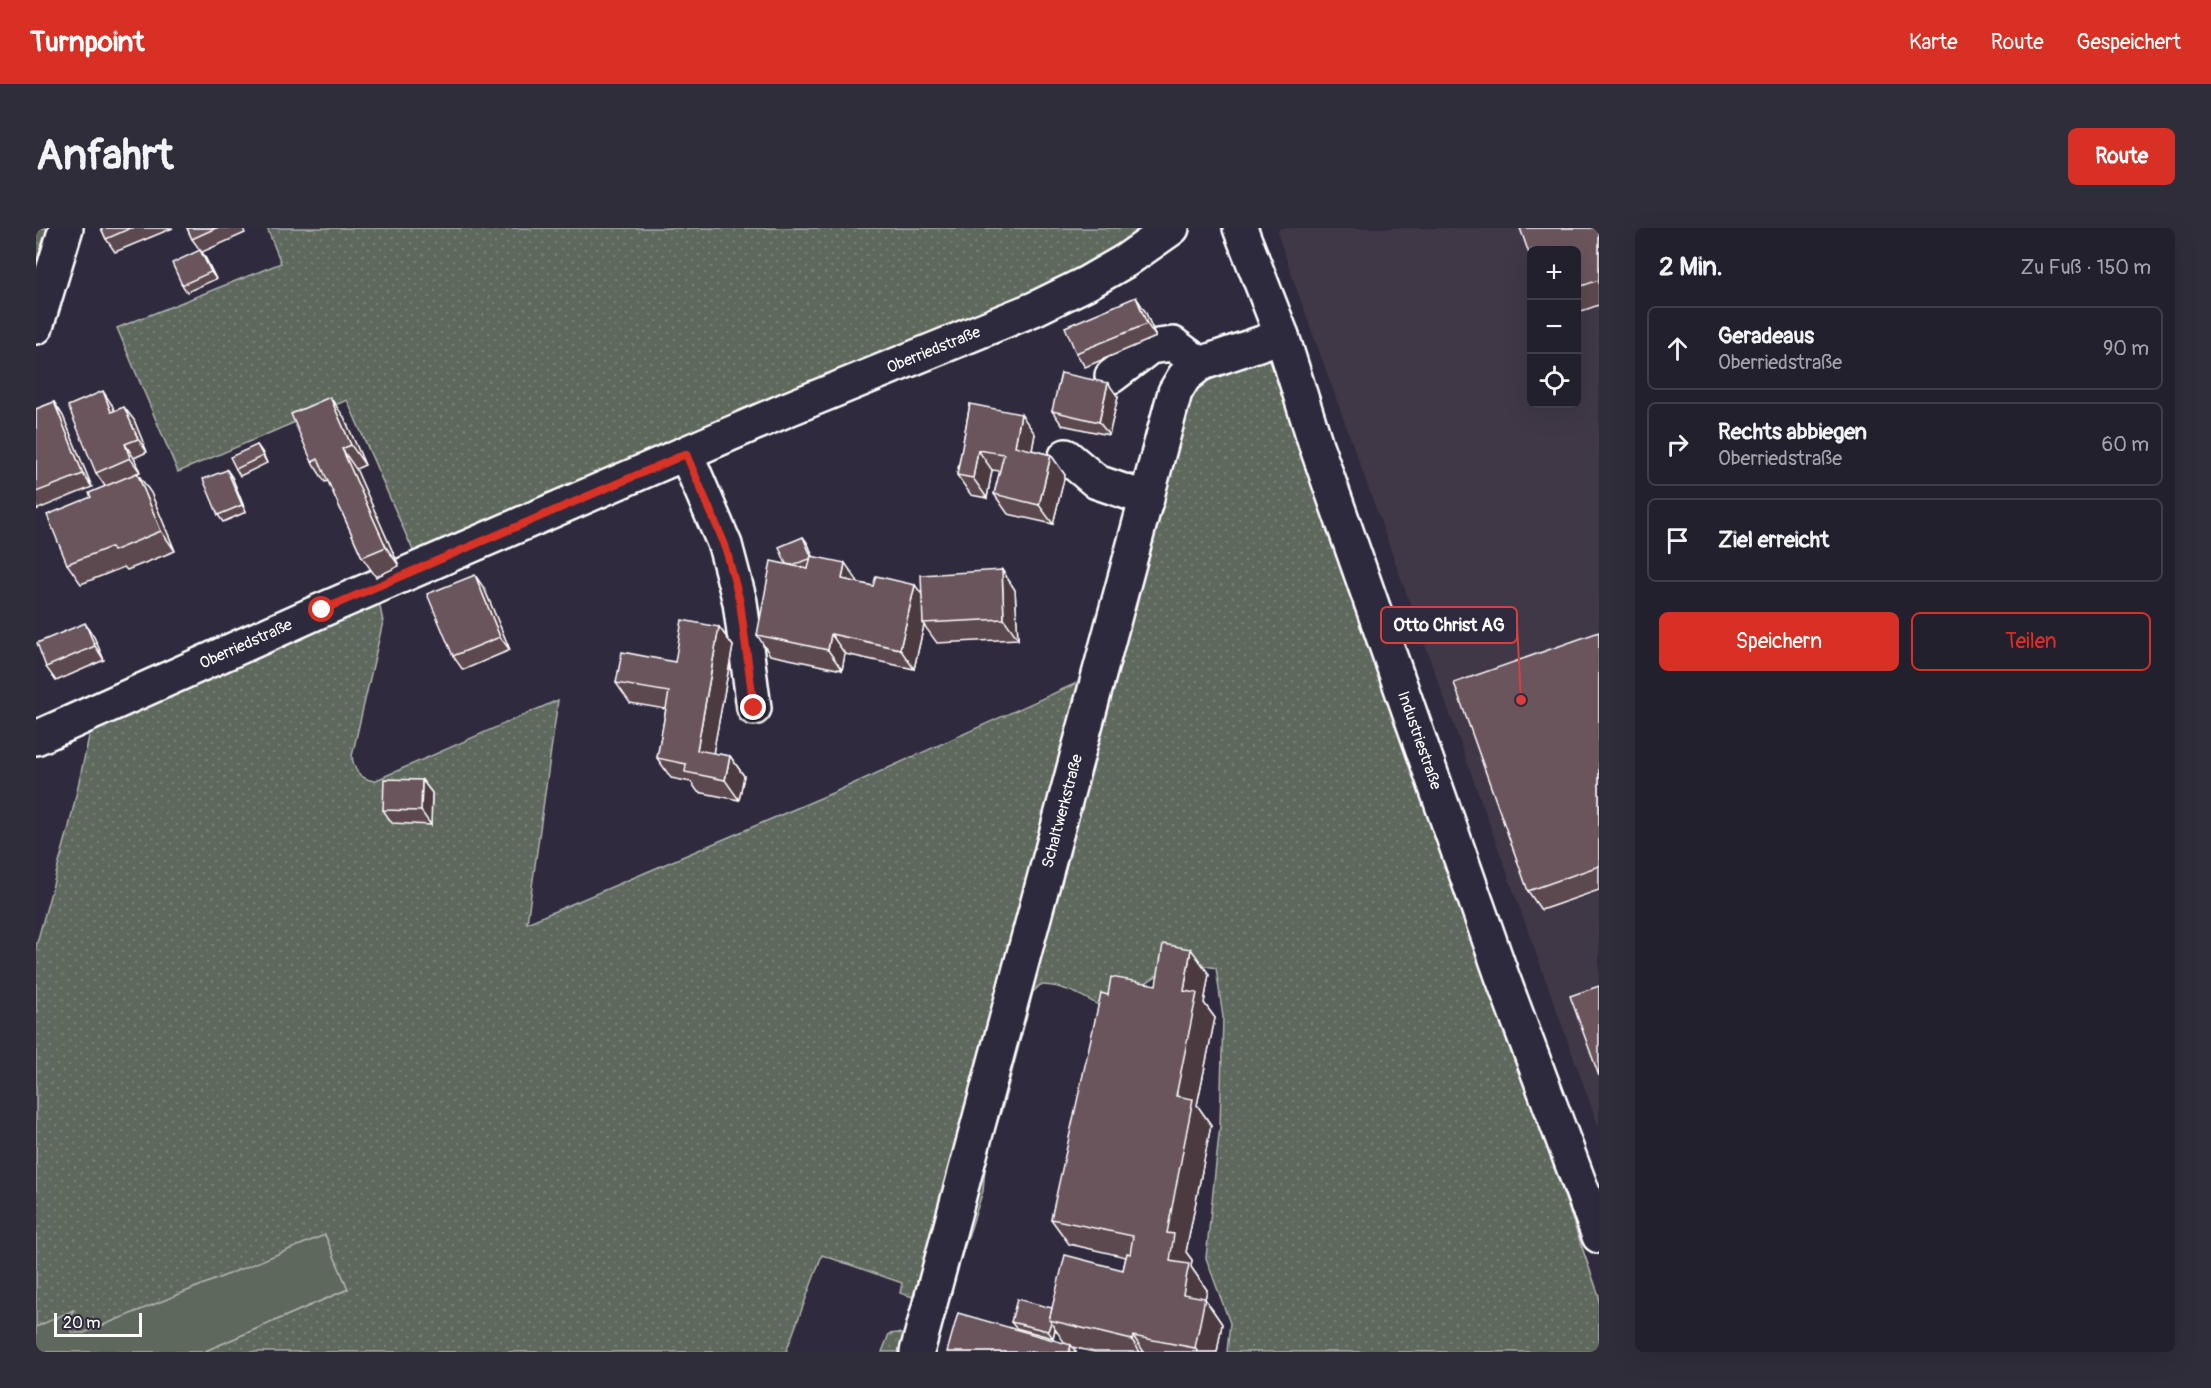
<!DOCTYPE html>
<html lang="de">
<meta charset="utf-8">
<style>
body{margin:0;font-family:Pangolin,sans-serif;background:#2f2d3a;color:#f1f3f6}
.controls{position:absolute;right:18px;top:18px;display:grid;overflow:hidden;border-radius:9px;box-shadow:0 6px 24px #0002}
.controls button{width:54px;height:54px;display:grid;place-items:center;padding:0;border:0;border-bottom:2px solid #403e4a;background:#23202e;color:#f1f3f6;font:30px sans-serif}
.scale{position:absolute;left:18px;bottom:15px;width:88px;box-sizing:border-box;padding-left:6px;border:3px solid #fff;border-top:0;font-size:16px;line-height:21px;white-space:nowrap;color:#fff;-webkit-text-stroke:4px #2f2a3d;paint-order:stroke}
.stop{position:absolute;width:18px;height:18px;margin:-14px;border:4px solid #d93025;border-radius:50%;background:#fff}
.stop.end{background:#d93025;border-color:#fff;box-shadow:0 2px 6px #0008}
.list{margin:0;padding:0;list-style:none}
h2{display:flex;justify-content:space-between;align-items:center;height:78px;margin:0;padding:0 24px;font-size:26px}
h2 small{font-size:20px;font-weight:400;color:#a3a3aa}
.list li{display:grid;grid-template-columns:39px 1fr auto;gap:18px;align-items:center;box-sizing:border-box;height:84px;margin:0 12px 12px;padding:0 12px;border:2px solid #403e4a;border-radius:9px}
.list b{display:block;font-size:22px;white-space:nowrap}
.list p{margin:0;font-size:20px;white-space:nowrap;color:#a3a3aa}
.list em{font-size:20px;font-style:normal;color:#a3a3aa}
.actions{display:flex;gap:12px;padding:18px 24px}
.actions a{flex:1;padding:14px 0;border:2px solid #d93025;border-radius:9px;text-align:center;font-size:21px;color:#d93025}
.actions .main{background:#d93025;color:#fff}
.icon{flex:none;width:33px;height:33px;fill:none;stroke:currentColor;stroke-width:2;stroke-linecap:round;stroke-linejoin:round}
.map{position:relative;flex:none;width:1563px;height:1124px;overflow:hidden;border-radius:9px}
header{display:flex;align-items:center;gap:36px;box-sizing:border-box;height:84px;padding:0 30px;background:#d93025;color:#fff}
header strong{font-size:28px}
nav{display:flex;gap:33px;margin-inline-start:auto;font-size:21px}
.intro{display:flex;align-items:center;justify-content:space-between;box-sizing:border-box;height:144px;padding:0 36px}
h1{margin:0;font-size:42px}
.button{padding:15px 27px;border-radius:9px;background:#d93025;color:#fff;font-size:21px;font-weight:700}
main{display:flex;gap:36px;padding:0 36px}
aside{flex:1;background:#23202e;border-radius:9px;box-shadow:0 6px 24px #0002}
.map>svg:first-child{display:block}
</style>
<header>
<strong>Turnpoint</strong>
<nav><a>Karte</a><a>Route</a><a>Gespeichert</a></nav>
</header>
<div class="intro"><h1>Anfahrt</h1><a class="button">Route</a></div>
<main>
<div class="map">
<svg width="1563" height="1124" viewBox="0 0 1563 1124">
<defs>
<pattern id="grass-dots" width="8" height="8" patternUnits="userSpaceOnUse" patternTransform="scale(1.5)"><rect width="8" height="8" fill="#5e685c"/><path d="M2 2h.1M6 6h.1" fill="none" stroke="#767f74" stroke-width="1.8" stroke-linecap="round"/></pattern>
</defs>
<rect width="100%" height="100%" fill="#2f2a3d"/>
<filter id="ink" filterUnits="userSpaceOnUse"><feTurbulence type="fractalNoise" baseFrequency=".0167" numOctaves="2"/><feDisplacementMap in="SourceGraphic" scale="12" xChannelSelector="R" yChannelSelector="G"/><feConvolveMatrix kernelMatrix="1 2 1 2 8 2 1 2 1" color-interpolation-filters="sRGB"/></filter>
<g filter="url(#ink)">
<path fill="#413747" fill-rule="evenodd" d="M1243 0H1563V900L1256 48 1242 7ZM1496 22H1540V176H1496Z"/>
<g fill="url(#grass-dots)" stroke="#aeb4ae" stroke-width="1.5">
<path d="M0 0H20L0 67Z"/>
<path d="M231 0H1113L1033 52 382 334 311 172 142 244 81 100 245 35Z"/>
<path d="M1232 128 1357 484 1399 610 1503 896 1563 1068V1124H1191L1194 1095 1170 1030 1184 898 1187 789 1180 740 1143 733 1091 767 1077 785C1054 773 1030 756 1004 757L997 764 967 878 950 929 947 963 909 1079 864 1065 866 1055 786 1027 750 1124H167L312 1061 289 1007 48 1105H37L31 1094 37 1083 0 1099V718L33 599 56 495 342 368 347 394 316 528C318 543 323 550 338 553L522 472 491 695 801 563 1074 440 1146 173 1170 149Z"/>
<path d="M862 1105 893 1116 891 1124H846L853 1106Z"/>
</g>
<path fill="#5e685c" stroke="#aeb4ae" stroke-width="1.5" d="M289 1007 312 1061 167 1124H0V1099L37 1082 31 1094 37 1105H48Z"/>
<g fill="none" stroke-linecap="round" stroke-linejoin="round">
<defs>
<g id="minor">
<path id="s1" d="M1204 0 1246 108 1280 217 1466 748 1563 1008"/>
<path d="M0 99 30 0"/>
<path d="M1076 148 1114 119 1137 116 1164 136"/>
<path d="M650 226 689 317 704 374 718 480"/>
<path d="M1030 228 1061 254 1111 271"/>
<path id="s2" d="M0 510 286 382 752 181 998 81 1051 55 1089 33 1136 0"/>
<path id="s3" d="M881 1124 1139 164 1148 149 1164 136 1246 108"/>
</g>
</defs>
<use href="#minor" stroke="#fff" stroke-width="38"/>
<use href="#minor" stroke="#2f2a3d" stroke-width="33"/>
</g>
<g fill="#5c4850" stroke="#fff" stroke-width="1.5">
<path d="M65 0H137L79 24 70 11Z"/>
<path d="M151 0H207L209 5 166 24 169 29 180 51 151 64 146 57 164 22 156 11Z"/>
<path d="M1563 0V77L1540 85V22Z"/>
<path d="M1109 83 1120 109 1049 139 1040 125Z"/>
<path d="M1082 169 1073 207 1026 197 1016 183Z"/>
<path d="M18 174 27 188 56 259 0 282V181Z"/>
<path d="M934 176 999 206 996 222 1015 227 1029 247 1017 296 972 286 958 266 964 243 956 242 951 270 935 267 921 247Z"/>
<path d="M76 177 78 183 98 192 111 224 98 230 104 244 101 245 115 265 139 323 91 342 88 339 45 356 31 336 55 269 69 258 60 245Z"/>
<path d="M308 189 329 237 320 241 363 338 340 349 326 329 292 253 289 254 276 234Z"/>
<path d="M221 217 226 224 231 235 204 248 200 241Z"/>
<path d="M191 242 196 249 210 284 187 294 182 287Z"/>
<path d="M767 309 772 316 777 328 823 355 837 358 879 357 885 366 966 342 979 362 982 411 901 415 888 397 878 441 809 426 806 442 734 427 721 407 750 336Z"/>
<path d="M448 360 474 422 427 442 417 428Z"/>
<path d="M683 399 697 418 677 525 694 528 708 548 703 572 662 564 655 554 635 550 621 530 630 481 594 475 580 455 639 434Z"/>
<path d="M1563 404V662L1505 682 1492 663Z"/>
<path d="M58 409 68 432 20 453 10 439Z"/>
<path d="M386 552 396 565 395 597 356 595 347 582Z"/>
<path d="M1173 746 1168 775 1179 790 1161 877 1175 897 1150 1024 1156 1032 1155 1039 1171 1062 1169 1071 1186 1096 1181 1124H1058L1036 1119 1040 1124H911L1029 1115 1019 1101 1017 1110 980 1100 975 1094 1016 1080 1087 1042 1090 1029 1033 1016 1015 991 1072 767Z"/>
</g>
<g fill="#4b3b41" stroke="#fff" stroke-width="1.5">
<path d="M164 22 169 29 180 51 175 44Z"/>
<path d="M1100 69 1109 83 1120 109 1111 96Z"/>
<path d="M1072 155 1082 169 1073 207 1063 194Z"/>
<path d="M67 163 76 177 85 198 75 184Z"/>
<path d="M294 169 308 189 329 237 315 217Z"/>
<path d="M18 174 27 188 56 259 47 246Z"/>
<path d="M88 179 98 192 111 224 102 211Z"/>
<path d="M985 186 999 206 993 238 979 218Z"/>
<path d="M89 216 98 230 104 244 94 230Z"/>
<path d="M221 217 226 224 231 235 227 228Z"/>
<path d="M306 221 320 241 363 338 350 319Z"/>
<path d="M942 222 956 242 951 270 937 250Z"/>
<path d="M1015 227 1029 247 1017 296 1003 277Z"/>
<path d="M191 242 196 249 210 284 206 277Z"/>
<path d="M101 245 115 265 139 323 125 303Z"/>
<path d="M767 309 772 316 780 337 775 330Z"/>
<path d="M809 335 823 355 806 351Z"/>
<path d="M966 342 979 362 982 411 968 391Z"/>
<path d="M439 347 448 360 474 422 464 409Z"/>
<path d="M879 357 893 376 887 395 888 397 878 441 864 421Z"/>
<path d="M49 395 58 409 68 432 59 418Z"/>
<path d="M683 399 697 418 674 542 661 522Z"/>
<path d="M795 406 809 426 806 442 792 422Z"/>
<path d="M694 528 708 548 703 572 689 552Z"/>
<path d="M386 552 396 565 395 597 385 583Z"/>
<path d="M1155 721 1173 746 1168 775 1179 790 1161 877 1175 897 1150 1024 1156 1032 1155 1039 1171 1062 1169 1071 1186 1096 1181 1124H1162L1159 1120 1147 1066 1134 1033 1131 1005 1148 763Z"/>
<path d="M1015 1094 1019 1101 1017 1110 1012 1103Z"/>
<path d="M1097 1108 1108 1124H1104L1096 1112Z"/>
<path d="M1035 1117 1040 1124H1033Z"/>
</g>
<g fill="#6b545d" stroke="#fff" stroke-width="1.5">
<path d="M65 0H95L70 11Z"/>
<path d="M151 0H180L156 11Z"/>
<path d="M1484 0H1563V52L1540 60V22H1496V34Z"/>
<path d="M164 22 175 44 146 57 136 35Z"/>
<path d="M1100 69 1111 96 1040 125 1029 99Z"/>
<path d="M1025 145 1072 155 1063 194 1016 183Z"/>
<path d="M67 163 75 184 88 179 102 211 89 216 94 230 60 245 32 178Z"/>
<path d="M294 169 315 217 306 221 350 319 326 329 282 231 276 234 255 186Z"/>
<path d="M18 174 47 246 0 264V181Z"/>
<path d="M934 176 985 186 979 218 1015 227 1003 277 958 266 968 226 942 222 937 250 921 247Z"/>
<path d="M221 217 227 228 200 241 194 229Z"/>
<path d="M191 242 206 277 182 287 167 251Z"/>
<path d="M101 245 125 303 77 323 75 319 31 336 11 287 55 269 53 265Z"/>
<path d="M767 309 775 328 774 331 756 337 750 336 743 319Z"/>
<path d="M775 328 809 335 806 351 837 358 840 348 879 357 864 421 795 406 792 422 721 407 735 333 772 341Z"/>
<path d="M966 342 968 391 887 395 885 347Z"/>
<path d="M439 347 464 409 417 428 391 366Z"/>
<path d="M646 392 683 399 661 522 694 528 689 552 649 544 650 536 621 530 633 464 580 455 586 424 639 434Z"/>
<path d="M49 395 59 418 10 439 1 415Z"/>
<path d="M1563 404V638L1492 663 1418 455Z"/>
<path d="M348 551 386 552 385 583 347 582Z"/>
<path d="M1127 716 1155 721 1148 763 1161 765 1140 868 1157 871 1131 1005 1138 1006 1134 1033 1153 1036 1147 1066 1169 1070 1159 1120 1097 1108 1096 1112 1013 1092 1029 1027 1087 1042 1091 1025 1094 1026 1097 1008 1015 991 1065 765 1072 767 1075 749 1120 757Z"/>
<path d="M1563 758V848L1534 768Z"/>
<path d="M981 1071 1016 1080 1013 1092 1015 1094 1012 1103 975 1094Z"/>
<path d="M922 1085 1035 1117 1033 1124H911Z"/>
</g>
</g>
<g fill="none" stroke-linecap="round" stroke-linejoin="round" filter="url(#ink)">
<path stroke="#d93025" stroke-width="8" d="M286 382 650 226 689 317 704 374 718 480"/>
</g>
<g text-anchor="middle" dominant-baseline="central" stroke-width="4.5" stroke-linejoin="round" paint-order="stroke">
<g font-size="16" fill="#fff" stroke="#2f2a3d">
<text stroke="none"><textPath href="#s2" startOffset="978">Oberriedstraße</textPath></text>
<text stroke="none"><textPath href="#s2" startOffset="230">Oberriedstraße</textPath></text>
<text stroke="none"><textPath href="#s1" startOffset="543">Industriestraße</textPath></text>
<text stroke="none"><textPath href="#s3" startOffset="560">Schaltwerkstraße</textPath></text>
</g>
</g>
<path fill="none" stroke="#da3e3e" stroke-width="2" d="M1485 472L1481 397"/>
<circle fill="#da3e3e" stroke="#2f2a3d" stroke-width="2" cx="1485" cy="472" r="6"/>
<rect fill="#2f2a3d" stroke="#da3e3e" stroke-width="2" x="1345" y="379" width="136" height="36" rx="6"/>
<g font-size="18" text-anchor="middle" font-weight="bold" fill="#fff">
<text x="1413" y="403">Otto Christ AG</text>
</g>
</svg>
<div class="controls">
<button>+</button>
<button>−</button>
<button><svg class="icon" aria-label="locate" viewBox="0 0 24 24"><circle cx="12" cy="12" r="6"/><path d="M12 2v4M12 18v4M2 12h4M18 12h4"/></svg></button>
</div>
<div class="scale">20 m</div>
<div class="stop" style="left:286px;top:382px"></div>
<div class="stop end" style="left:718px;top:480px"></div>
</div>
<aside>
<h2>2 Min.<small>Zu Fuß · 150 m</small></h2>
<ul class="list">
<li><svg class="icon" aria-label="ahead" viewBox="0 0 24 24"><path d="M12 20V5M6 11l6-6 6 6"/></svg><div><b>Geradeaus</b><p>Oberriedstraße</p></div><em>90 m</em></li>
<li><svg class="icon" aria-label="right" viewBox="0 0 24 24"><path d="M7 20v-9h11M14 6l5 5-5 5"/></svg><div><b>Rechts abbiegen</b><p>Oberriedstraße</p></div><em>60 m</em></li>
<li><svg class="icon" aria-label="arrive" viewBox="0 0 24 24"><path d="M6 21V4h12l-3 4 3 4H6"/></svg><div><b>Ziel erreicht</b></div></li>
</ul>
<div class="actions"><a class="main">Speichern</a><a>Teilen</a></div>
</aside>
</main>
